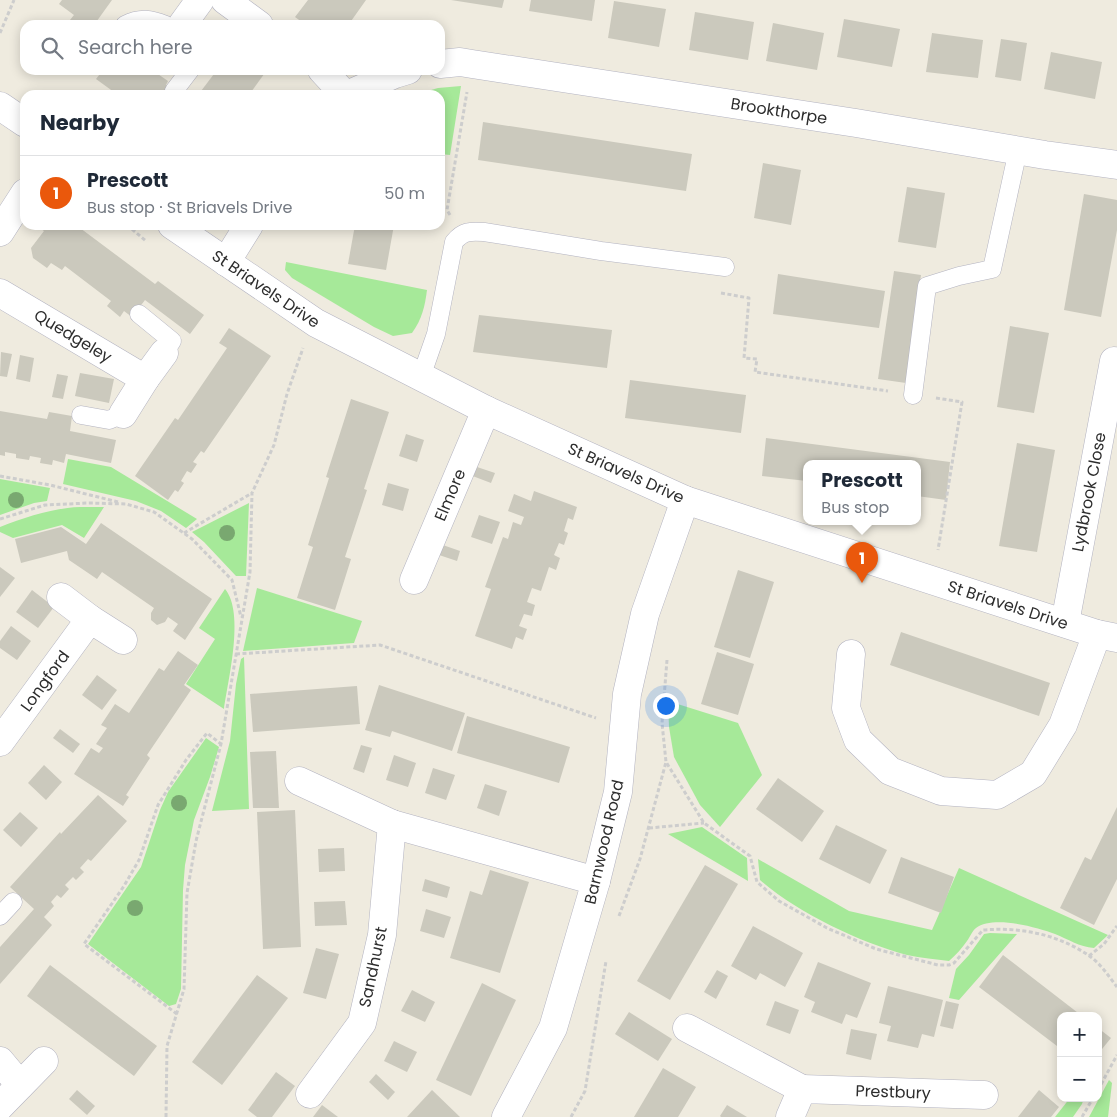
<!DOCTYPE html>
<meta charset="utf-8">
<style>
body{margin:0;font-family:Poppins,sans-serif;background:#f2f2f3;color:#1f2937}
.controls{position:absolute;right:15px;bottom:15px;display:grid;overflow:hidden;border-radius:10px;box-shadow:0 2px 12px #0003}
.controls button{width:45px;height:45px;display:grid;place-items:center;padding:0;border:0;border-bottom:1px solid #e0e1e3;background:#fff;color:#1f2937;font:25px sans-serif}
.you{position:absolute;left:665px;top:705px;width:18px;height:18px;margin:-12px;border:4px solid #fff;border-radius:50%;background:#1a73e8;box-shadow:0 0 0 8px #1a73e833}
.badge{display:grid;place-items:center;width:32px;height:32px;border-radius:50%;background:#ea580c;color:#fff;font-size:16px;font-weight:700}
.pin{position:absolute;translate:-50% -41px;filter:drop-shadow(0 1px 2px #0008)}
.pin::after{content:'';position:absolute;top:26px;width:18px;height:15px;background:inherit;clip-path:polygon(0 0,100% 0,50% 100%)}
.popup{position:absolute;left:803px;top:460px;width:118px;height:65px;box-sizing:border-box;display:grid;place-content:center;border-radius:10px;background:#fff;filter:drop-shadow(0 1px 4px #0005);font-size:16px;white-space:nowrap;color:#747a83}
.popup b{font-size:19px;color:#1f2937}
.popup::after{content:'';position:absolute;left:50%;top:100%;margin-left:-10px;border:10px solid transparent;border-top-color:#fff}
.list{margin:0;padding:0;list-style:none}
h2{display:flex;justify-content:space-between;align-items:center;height:65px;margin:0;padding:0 20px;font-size:21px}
h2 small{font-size:16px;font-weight:400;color:#747a83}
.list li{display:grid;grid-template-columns:32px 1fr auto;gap:15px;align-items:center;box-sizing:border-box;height:75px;padding:0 20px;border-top:1px solid #e0e1e3}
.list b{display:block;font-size:19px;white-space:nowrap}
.list p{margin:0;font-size:16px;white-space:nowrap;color:#747a83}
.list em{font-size:16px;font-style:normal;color:#747a83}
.icon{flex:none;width:28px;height:28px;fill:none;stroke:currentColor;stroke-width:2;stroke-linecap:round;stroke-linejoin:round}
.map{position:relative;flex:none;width:1117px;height:1117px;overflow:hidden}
.search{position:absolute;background:#fff;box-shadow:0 2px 12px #0003;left:20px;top:20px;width:425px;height:55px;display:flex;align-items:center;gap:12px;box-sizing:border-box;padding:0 18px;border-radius:15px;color:#747a83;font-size:19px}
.panel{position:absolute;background:#fff;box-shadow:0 2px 12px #0003;left:20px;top:90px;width:425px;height:140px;border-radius:15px}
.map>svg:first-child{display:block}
</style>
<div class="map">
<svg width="1117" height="1117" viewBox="0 0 1117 1117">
<rect width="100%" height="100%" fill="#efebdf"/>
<g fill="#a6e999">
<path d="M461 86 450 155 440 154V95H414L438 88Z"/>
<path d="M286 262 427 290C425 306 422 319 412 333L393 336 374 327 292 278 285 270Z"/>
<path d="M68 459 111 467 197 519 186 528 161 511 136 501 63 484Z"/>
<path d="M0 479 50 488 47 501 34 503 0 515Z"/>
<path d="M249 503 246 576H236L204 542 192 532Z"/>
<path d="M80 507H104L84 538 62 525 13 538 0 532V527C26 517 53 508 80 507Z"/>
<path d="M257 588 362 621 354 643 243 651Z"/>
<path d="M225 589C245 613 228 680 224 709L186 684 215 639 199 628Z"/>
<path d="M244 657 249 809 212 811 230 741 236 684 241 659Z"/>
<path d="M668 701 738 723 762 775 720 827 700 805 674 757 669 727Z"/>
<path d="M206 738 219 747 210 777 194 820 185 865 183 890 181 989 176 1004 169 1006 88 944 141 867 160 810 168 792Z"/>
<path d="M702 827 747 858 748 881 668 834Z"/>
<path d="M758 859 849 911 932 930 959 868 1108 935 1094 948C1079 947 1068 939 1055 934 1037 927 993 915 976 928 972 931 970 937 967 941 962 948 956 955 949 961 936 959 921 958 907 955 859 942 798 913 760 880Z"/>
<path d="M990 933 1017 934 959 1000 949 998 956 969 969 955 984 934Z"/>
<path d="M1109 1080 1112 1083 1108 1117H1089Z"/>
<path d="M1070 1098H1084L1082 1104 1073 1117H1055Z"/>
</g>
<g fill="#cbc9bd">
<path d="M62 0H112L94 25H66L74 15 59 4Z"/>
<path d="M308 0H366L349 24 344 20 340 25H306L295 17Z"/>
<path d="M451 0H504L502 8Z"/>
<path d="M531 0H595L592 21 529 11Z"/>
<path d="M614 1 666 9 659 47 608 38Z"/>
<path d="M695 12 754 22 748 60 689 50Z"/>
<path d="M844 19 900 29 892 67 837 57Z"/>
<path d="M773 23 824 33 817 70 766 61Z"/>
<path d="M932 33 983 40 978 78 926 72Z"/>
<path d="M1001 39 1027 43 1021 81 995 77Z"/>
<path d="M1051 52 1102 62 1095 99 1044 89Z"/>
<path d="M103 70H152L168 81 166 85 179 95H118L96 79Z"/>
<path d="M217 70H267L249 95H198Z"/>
<path d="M483 122 692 154 686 191 478 160Z"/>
<path d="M763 163 801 170 791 225 754 218Z"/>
<path d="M907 187 945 193 936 248 898 242Z"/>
<path d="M1084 194 1117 200V230L1101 317 1064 310Z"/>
<path d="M35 225H76L155 284 158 281 204 315 190 334 145 300 132 317 124 311 120 317 107 306 111 301 65 266 62 270 51 263 47 268 33 258 31 248 44 231Z"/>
<path d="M355 225H394L386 270 348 264Z"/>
<path d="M894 271 921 275 906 383 878 379Z"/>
<path d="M778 274 885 291 879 328 773 314Z"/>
<path d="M479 315 612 330 607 368 473 352Z"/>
<path d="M1010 326 1049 333 1034 413 997 407Z"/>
<path d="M229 328 271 356 204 453 201 451 193 462 197 464 191 473 187 471 181 481 184 483 178 492 175 490 168 500 135 476 175 418 178 420 227 348 219 343Z"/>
<path d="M1 352 12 354 7 377 0 376Z"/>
<path d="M20 355 34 358 30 382 16 379Z"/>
<path d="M80 373 114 379 109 403 75 396Z"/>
<path d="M57 374 68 376 63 399 52 397Z"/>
<path d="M630 380 746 395 741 433 625 418Z"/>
<path d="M351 399 389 412 364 489 367 490 345 557 351 559 335 610 297 598 313 547 308 545 329 478 326 477Z"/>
<path d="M0 411 47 419 49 412 72 416 70 431 116 440 111 463 66 454 64 463 53 460 52 465 40 463 41 458 30 456 29 460 16 458V454L5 452V456L0 455Z"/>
<path d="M406 434 424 440 417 462 399 456Z"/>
<path d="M766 438 950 462 946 500 917 496V464H807V481L762 476Z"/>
<path d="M1017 443 1055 450 1037 552 999 546Z"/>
<path d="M474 466 495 473 491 483 470 475Z"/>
<path d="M388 483 409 489 403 511 382 505Z"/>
<path d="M534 491 577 507 573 520 568 518 564 531 568 533 564 545 559 543 554 555 560 558 556 570 549 567 541 591 532 588 527 602 535 605 532 616 524 614 519 626 527 629 523 640 516 637 512 649 475 636 491 589 485 587 503 537 508 539 513 522 521 525 524 517 508 511 514 494 531 501Z"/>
<path d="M479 515 500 522 492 544 471 537Z"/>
<path d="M101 523 212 599 185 640 173 631 178 624 168 617 165 622 157 625 151 620V613L154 608 102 572 97 579 69 560 67 551 21 563 15 539 61 527 86 544Z"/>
<path d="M440 544 460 551 457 561 436 554Z"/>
<path d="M0 567 15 578 0 597Z"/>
<path d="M738 570 774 582 750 658 714 647Z"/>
<path d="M32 590 54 607 38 628 16 612Z"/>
<path d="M11 626 31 641 17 660 0 648V641Z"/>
<path d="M901 632 1050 683 1039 716 890 665Z"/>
<path d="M178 651 198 665 184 685 191 690 147 755 150 758 126 795 129 797 123 806 74 774 91 748 99 753 103 748 96 744 107 728 101 725 115 704 129 713 159 668 164 671Z"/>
<path d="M717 652 754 664 738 715 701 704Z"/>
<path d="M97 675 117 690 102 710 82 695Z"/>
<path d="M379 685 465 713 452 751 392 731 390 737 365 730Z"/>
<path d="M357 686 360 724 253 732 250 694Z"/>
<path d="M467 716 570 747 559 783 457 753Z"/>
<path d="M60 729 80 744 73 753 53 738Z"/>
<path d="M361 745 372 748 364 773 353 769Z"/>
<path d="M276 751 279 808H253L250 752Z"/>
<path d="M394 755 416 763 408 787 386 780Z"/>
<path d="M44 765 62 782 46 800 28 783Z"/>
<path d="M433 768 455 775 446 800 425 793Z"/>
<path d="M778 778 824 811 802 842 756 809Z"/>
<path d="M485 784 507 791 499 816 477 808Z"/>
<path d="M98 795 127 821 91 861 88 859 80 868 84 872 76 880 73 877 65 885 69 889 61 898 57 895 51 902 54 906 44 917 52 925 0 984V947L34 909 10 887 60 832 61 834Z"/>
<path d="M1117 807V879L1094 925 1060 908 1085 857 1091 860Z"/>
<path d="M295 810 301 947 263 949 257 812Z"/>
<path d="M20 812 38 828 21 847 3 830Z"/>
<path d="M836 825 887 850 870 884 819 859Z"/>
<path d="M344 848 345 871 319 872 318 849Z"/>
<path d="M901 857 954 877 941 913 888 893Z"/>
<path d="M705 865 738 884 670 1000 637 981Z"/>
<path d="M490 870 529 882 500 973 450 958 470 891 482 895Z"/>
<path d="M425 879 450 887 447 898 422 891Z"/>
<path d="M345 901 347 925 315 926 314 902Z"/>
<path d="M426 909 451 917 444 938 420 931Z"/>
<path d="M753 926 803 953 785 987 760 973 756 980 731 966Z"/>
<path d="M316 948 339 954 326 999 303 993Z"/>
<path d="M1003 955 1082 1016H1061V1049L979 987Z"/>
<path d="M818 962 871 983 857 1018 846 1014 842 1024 811 1012 815 1002 804 997Z"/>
<path d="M50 965 157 1046 134 1076 27 996Z"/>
<path d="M717 970 728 976 716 999 704 992Z"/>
<path d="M257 975 288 998 222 1085 192 1062Z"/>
<path d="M482 983 516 1000 471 1096 436 1080Z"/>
<path d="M888 986 943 1000 934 1037 922 1034 918 1048 887 1041 891 1026 879 1023Z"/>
<path d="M412 990 435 1002 425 1022 401 1011Z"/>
<path d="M775 1001 799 1010 790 1034 766 1025Z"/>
<path d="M946 1001 959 1004 953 1029 940 1026Z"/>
<path d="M629 1012 672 1039 658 1061 615 1034Z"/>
<path d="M1098 1028 1111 1038 1098 1054Z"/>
<path d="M851 1029 877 1034 871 1060 846 1054Z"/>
<path d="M394 1041 417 1052 407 1072 384 1061Z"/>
<path d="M663 1068 696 1087 678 1117H634Z"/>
<path d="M276 1072 295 1086 272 1117H257L248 1110Z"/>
<path d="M376 1074 395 1092 388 1100 369 1082Z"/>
<path d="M77 1090 95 1106 87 1115 69 1099Z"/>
<path d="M432 1090 460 1117H407Z"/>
<path d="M1039 1090 1059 1107 1051 1117H1018Z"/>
<path d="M322 1105 338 1117H313Z"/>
<path d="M727 1105 747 1117H721L720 1116Z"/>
</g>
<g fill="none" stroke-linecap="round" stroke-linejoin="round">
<defs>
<g id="service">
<path d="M125 25C140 17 151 19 166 25"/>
<path d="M174 91 190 70"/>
<path d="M139 314 172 341 164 353"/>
<path d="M421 377 436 334 454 242C463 231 470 231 484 232L601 251 725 267"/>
<path d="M913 395 927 286 959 276 992 269 1018 150"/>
<path d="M81 415 109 420 123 414"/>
<path d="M0 916 13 902"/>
</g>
<g id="minor">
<path d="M225 0 259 25"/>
<path d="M182 25 200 0"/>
<path d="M440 64 460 62 472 64 856 123 1045 155 1117 165"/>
<path d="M322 70 345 95"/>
<path d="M347 95 395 74 408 70"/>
<path d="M0 106 25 123"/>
<path d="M172 225 316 323 486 410 685 500 1097 634 1117 638"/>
<path d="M0 232 25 193"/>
<path d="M226 262 249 225"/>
<path d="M0 293 145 379 123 414"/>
<path d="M145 379 164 353"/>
<path d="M414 580 486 410"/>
<path d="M61 597 90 619"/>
<path d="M1065 623 1114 361"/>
<path d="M851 654 846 708 858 740 890 771 941 791 997 795 1033 774 1063 725 1097 634"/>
<path d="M0 742 90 619 123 640"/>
<path d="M299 781 392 824 596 881"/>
<path d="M687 1028 802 1089"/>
<path d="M0 1061 20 1085"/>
<path d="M310 1094 362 1023 382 935 392 824"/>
<path d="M0 1106 44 1061"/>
<path d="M506 1117 553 1028 596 881 618 792 627 694 645 614 685 500"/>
<path d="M790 1117 802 1089 984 1095"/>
</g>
</defs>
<use href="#service" stroke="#b3b3c1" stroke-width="19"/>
<use href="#minor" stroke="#b3b3c1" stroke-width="29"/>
<g stroke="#cdcdcd" stroke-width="3" stroke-dasharray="4 2.5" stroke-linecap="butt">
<path d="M0 33 14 0"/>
<path d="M450 215 447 210 467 92"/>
<path d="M127 225 146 241"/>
<path d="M721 293 749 298 744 358 757 359 755 372 888 391"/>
<path d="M936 398 962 402 938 550"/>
<path d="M0 476 50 485 118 502"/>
<path d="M0 519 45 505 89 503 126 504 154 512 192 539 232 580 241 617"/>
<path d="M184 533 252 493"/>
<path d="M236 654 380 645 596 718"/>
<path d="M667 660 662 723 666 762 704 823 750 856 757 882 779 901 827 928 876 949 938 965H949L954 963 983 930C1020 927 1057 934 1088 955 1100 963 1108 975 1117 987"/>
<path d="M649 828 704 823"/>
<path d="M619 916 640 859 666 762"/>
<path d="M1089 956 1104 944 1117 926"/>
<path d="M177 1014 84 944 124 886 139 860 158 805 186 760 207 733 221 744"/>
<path d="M1098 1090 1117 1055"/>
<path d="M166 1117 167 1046 184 989 187 893 196 841 221 744 250 572 252 493 274 445 287 394 303 348"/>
<path d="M571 1117 585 1091 606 961"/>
<path d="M1082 1117 1093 1098"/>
</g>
<use href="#service" stroke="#fff" stroke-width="18"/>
<use href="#minor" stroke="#fff" stroke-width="28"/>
</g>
<g fill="#79a870">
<circle cx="16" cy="500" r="8"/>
<circle cx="227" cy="533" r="8"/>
<circle cx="179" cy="803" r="8"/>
<circle cx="135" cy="908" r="8"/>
</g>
<g text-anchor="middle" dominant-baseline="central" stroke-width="4.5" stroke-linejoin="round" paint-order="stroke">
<g font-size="16" fill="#2d2d2d" stroke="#fff">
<text transform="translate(779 111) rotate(9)">Brookthorpe</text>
<text transform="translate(266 289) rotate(34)">St Briavels Drive</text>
<text transform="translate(73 336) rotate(31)">Quedgeley</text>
<text transform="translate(626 473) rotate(24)">St Briavels Drive</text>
<text transform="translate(1089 492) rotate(-79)">Lydbrook Close</text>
<text transform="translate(450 495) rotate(-67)">Elmore</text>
<text transform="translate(1008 605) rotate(18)">St Briavels Drive</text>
<text transform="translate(45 681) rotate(-54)">Longford</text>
<text transform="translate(604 842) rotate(-77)">Barnwood Road</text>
<text transform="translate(373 967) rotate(-78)">Sandhurst</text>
<text transform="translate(893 1092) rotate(2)">Prestbury</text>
</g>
</g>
</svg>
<div class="controls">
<button>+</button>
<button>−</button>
</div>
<div class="you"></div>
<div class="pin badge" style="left:862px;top:583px">1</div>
<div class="popup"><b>Prescott</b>Bus stop</div>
<div class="search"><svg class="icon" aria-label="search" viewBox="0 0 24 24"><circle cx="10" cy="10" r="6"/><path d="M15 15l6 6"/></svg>Search here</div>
<section class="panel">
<h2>Nearby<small></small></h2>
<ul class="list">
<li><span class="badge">1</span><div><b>Prescott</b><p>Bus stop · St Briavels Drive</p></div><em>50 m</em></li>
</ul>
</section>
</div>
